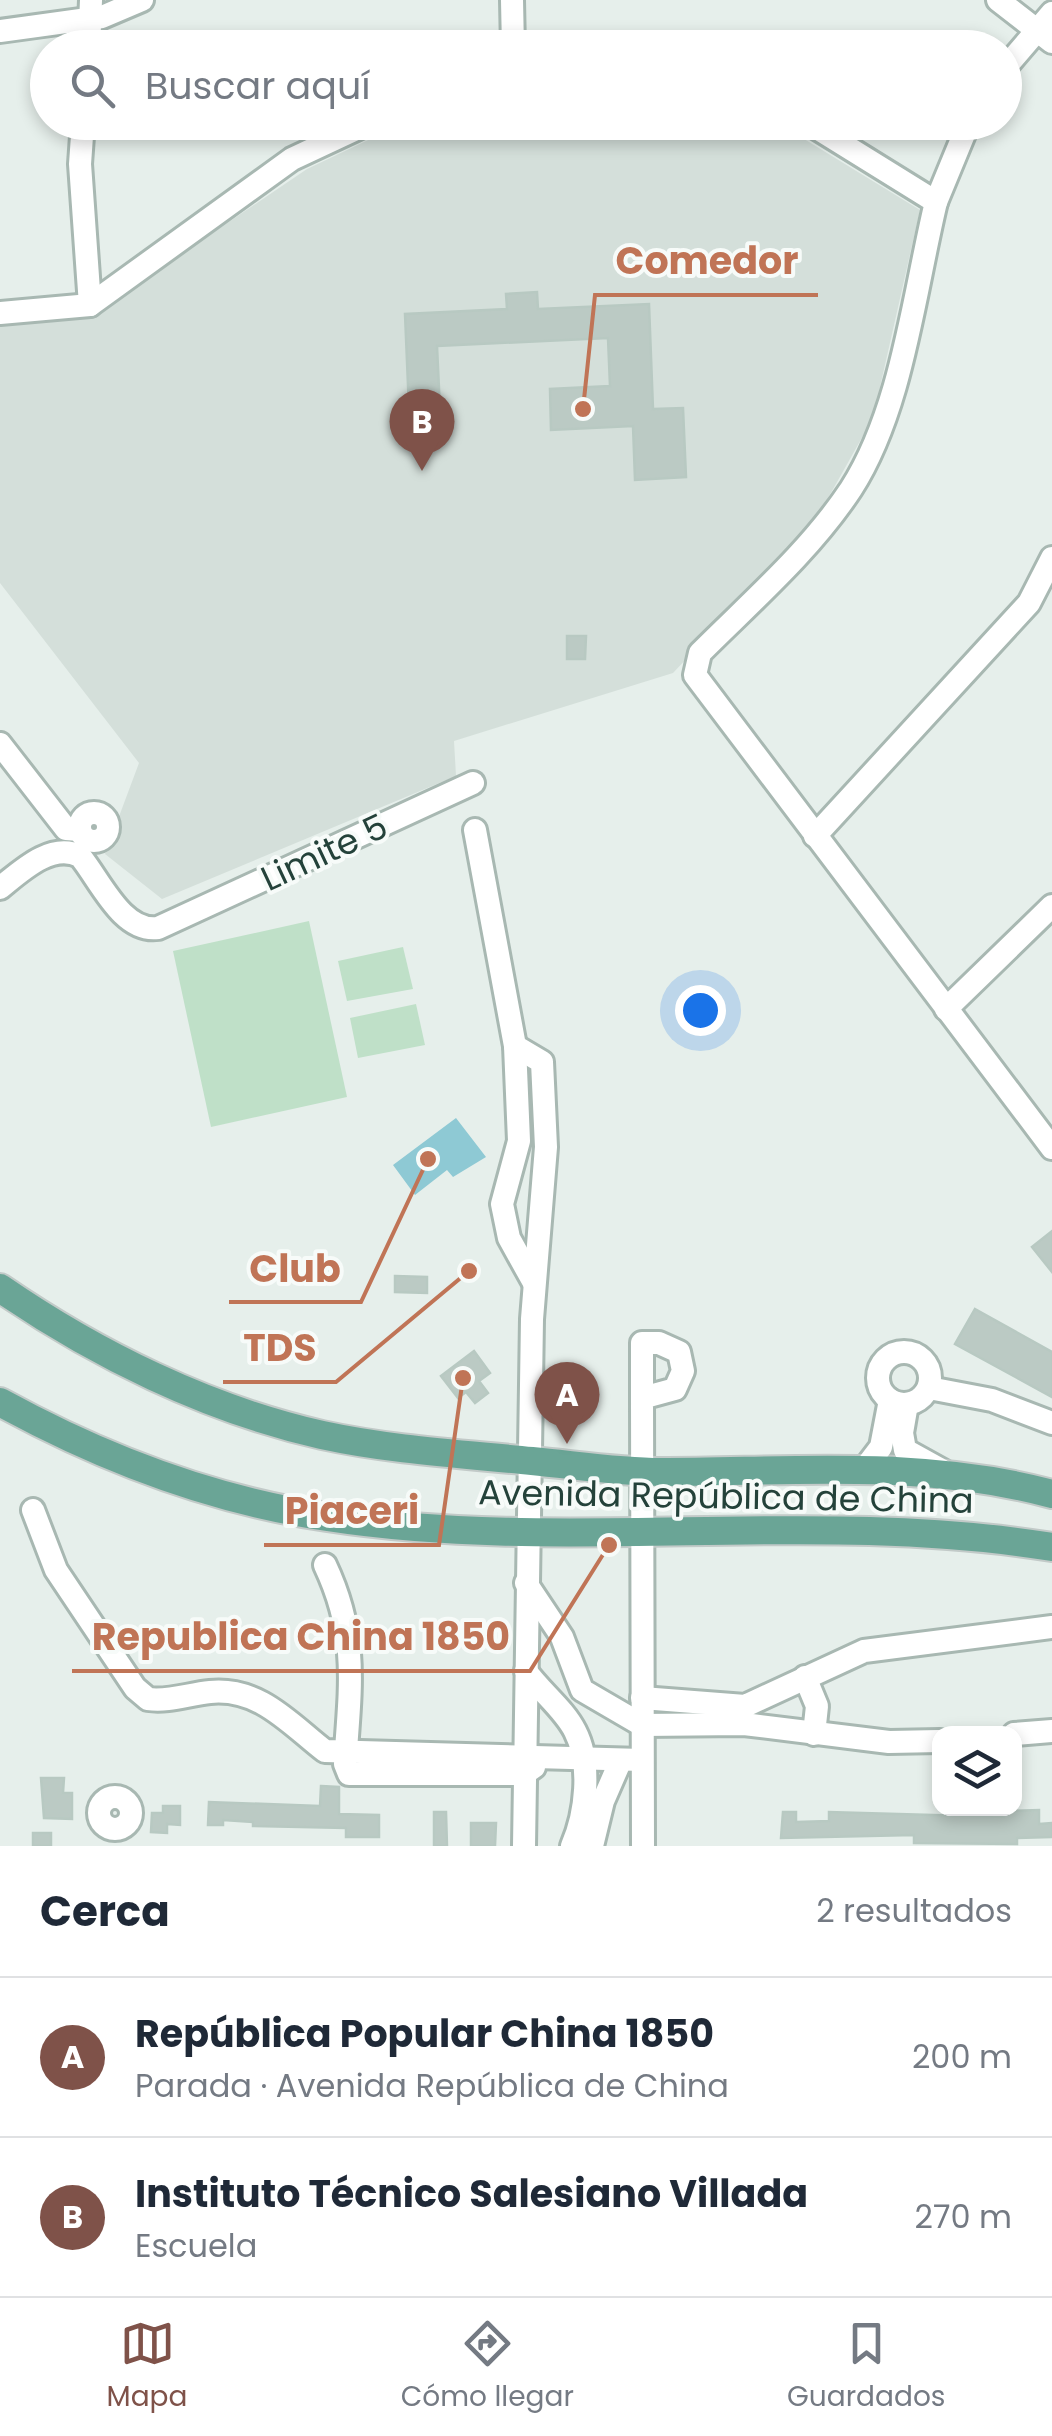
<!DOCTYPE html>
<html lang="es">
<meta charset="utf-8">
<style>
body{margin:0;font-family:Poppins,sans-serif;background:#f6f6f7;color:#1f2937}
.controls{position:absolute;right:30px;bottom:30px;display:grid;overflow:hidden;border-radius:20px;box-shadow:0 5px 15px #0003}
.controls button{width:90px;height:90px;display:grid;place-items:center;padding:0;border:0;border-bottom:2px solid #e0e1e3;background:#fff;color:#1f2937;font:50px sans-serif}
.you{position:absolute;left:700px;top:1010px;width:35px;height:35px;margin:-25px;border:8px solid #fff;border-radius:50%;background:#1a73e8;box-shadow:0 0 0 15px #1a73e833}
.badge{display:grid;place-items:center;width:65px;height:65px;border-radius:50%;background:#7f5249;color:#fff;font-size:32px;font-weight:700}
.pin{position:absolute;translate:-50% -82px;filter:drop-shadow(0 2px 5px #0008)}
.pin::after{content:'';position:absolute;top:52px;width:35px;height:30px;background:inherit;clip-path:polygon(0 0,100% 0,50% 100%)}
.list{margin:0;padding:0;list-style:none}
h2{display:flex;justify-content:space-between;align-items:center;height:130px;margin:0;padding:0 40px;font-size:42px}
h2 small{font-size:32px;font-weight:400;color:#747a83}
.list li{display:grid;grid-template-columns:65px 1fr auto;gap:30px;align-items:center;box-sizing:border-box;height:160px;padding:0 40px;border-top:2px solid #e0e1e3}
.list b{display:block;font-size:38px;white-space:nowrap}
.list p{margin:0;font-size:32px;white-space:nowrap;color:#747a83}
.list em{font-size:32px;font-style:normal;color:#747a83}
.icon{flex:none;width:55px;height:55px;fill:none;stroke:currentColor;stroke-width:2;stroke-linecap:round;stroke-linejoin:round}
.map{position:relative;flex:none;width:1052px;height:1846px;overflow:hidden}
.search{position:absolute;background:#fff;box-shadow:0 5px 15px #0003;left:30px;right:30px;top:30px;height:110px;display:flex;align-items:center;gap:25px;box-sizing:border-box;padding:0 35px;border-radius:55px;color:#747a83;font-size:38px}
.sheet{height:450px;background:#fff}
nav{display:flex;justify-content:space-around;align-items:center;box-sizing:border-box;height:140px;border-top:2px solid #e0e1e3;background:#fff;font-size:28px;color:#747a83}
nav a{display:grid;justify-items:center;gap:5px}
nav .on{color:#7f5249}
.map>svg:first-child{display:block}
</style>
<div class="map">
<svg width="1052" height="1846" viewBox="0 0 1052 1846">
<rect width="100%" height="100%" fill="#e6efeb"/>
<path fill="#d4dfda" d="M404 123H778L920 210 873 418 814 523 673 673 454 741 456 776 162 899 105 854 139 763 0 583V322L93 314 307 169Z"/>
<g fill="#bfe0c8">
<path d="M309 921 347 1097 211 1127 173 951Z"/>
<path d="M403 947 413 989 347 1001 338 961Z"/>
<path d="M416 1004 425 1045 358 1058 350 1018Z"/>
</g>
<path fill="#8ec9d4" d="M456 1118 486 1157 453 1177 447 1170 415 1195 393 1165Z"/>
<g fill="#bbcac4" stroke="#b8c9c2" stroke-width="2.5">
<path d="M537 292 538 309 649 304 653 409 683 408 686 477 635 480 633 426 551 430 550 389 610 386 608 338 437 346 441 431 410 433 405 314 507 309 506 294Z"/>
<path d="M567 636H586L585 659H567Z"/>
<path d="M1052 1231V1272L1032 1247Z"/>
<path d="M395 1276 427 1277V1293L395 1292Z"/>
<path d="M975 1309 1052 1352V1397L955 1344Z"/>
<path d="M474 1351 490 1373 479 1381 488 1393 475 1403 466 1392 458 1398 441 1376Z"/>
<path d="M41 1778H64L63 1793H72V1819L44 1818Z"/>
<path d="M321 1786 339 1787V1814L379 1815V1837H346V1828L253 1826V1822L223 1820V1825H208L209 1802 320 1806Z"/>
<path d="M163 1806H180V1825L167 1824V1833L151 1832 152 1813H163Z"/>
<path d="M1039 1810V1824L1052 1823V1837L1017 1838V1844L914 1843V1835L781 1838 783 1812H796V1822L829 1821V1812L1004 1817V1811Z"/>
<path d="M434 1812H446L447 1846H434Z"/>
<path d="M471 1823H496L495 1846H471Z"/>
<rect x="33" y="1833" width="18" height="13"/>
</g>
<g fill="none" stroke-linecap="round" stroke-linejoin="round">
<defs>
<g id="minor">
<path d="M512 0 513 48"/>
<path d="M998 0 1052 42"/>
<path d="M0 31 102 17 142 0"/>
<path d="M89 48 91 0"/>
<path d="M1004 69 1052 13"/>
<path d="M83 122 80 164 90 305"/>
<path d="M807 122 936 202C914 293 902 410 851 489 810 551 752 601 700 653L695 675 1052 1148"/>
<path d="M936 202 969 122"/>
<path d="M0 313 90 305 292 159 371 122"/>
<path d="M0 744 66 829 80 830"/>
<circle cx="94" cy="827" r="14"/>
<path d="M475 830 515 1046 519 1141 502 1204 509 1238 534 1283"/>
<path d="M815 836 1029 603 1052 558"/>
<path d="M0 888C21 871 51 842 80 856 100 880 122 933 158 928L473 783"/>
<path d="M946 1009 1052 906"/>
<path d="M515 1046 542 1062 546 1147 532 1319 524 1846"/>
<circle cx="904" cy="1378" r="26"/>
<path d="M929 1388 992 1400 1052 1423"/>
<path d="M642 1398V1343H659L679 1352 683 1371 675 1389 642 1398 643 1846"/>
<path d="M907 1404 902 1433 905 1450 943 1471"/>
<path d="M865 1468 881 1447 890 1400"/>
<path d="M33 1510 56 1570 135 1688 148 1699C169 1702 189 1694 210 1692 260 1687 291 1725 325 1751L642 1760"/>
<path d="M325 1565C359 1637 350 1688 345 1764L349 1774H524L534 1767"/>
<path d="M526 1583 562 1637 582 1690 642 1725 744 1724 889 1742 940 1741"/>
<path d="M526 1671C540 1691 564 1709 575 1731 592 1764 586 1814 572 1846"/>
<path d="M805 1677 817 1706 814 1734"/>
<path d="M642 1698 745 1706 864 1651 1052 1627"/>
<path d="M1014 1734 1052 1731"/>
<circle cx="115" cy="1813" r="16"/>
<path d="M592 1846 603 1801 620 1762"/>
</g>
<g id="major">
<path d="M0 1288C96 1354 207 1409 322 1435 391 1450 462 1454 532 1461 575 1465 618 1472 661 1472 792 1472 923 1459 1052 1494"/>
<path d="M0 1402C102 1458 212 1500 327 1517 567 1554 813 1508 1052 1547"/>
</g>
</defs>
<use href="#minor" stroke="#a8b8b2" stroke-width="28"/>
<use href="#major" stroke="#c2cac8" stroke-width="32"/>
<use href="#minor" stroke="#fff" stroke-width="22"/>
<use href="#major" stroke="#6aa596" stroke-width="28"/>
</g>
<g text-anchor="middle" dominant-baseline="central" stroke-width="8" stroke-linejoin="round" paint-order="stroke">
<g font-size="35" fill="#24423a" stroke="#f7fbf9">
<text transform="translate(324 852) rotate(-25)">Limite 5</text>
<text transform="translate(726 1496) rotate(1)">Avenida República de China</text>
</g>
</g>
<path fill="none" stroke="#c07456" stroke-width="4" d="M583 409L595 295H818M428 1159L361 1302H229M469 1271L336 1382H223M463 1378L439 1545H264M609 1545L530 1671H72"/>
<g fill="#c07456" stroke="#f7fbf9" stroke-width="4">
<circle cx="583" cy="409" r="10"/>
<circle cx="428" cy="1159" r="10"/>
<circle cx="469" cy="1271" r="10"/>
<circle cx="463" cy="1378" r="10"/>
<circle cx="609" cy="1545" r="10"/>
</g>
<g font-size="38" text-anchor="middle" font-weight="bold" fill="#c07456" stroke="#f7fbf9" stroke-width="8" stroke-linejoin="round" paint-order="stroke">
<text x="707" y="274">Comedor</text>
<text x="295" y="1282">Club</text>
<text x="280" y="1361">TDS</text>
<text x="352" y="1524">Piaceri</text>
<text x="301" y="1650">Republica China 1850</text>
</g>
</svg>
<div class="controls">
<button><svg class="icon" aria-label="layers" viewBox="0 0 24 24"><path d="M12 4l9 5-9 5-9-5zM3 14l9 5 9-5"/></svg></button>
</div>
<div class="you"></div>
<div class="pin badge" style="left:567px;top:1444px">A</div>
<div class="pin badge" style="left:422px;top:471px">B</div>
<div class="search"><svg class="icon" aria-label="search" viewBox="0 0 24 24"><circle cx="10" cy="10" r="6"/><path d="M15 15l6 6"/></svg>Buscar aquí</div>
</div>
<section class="sheet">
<h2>Cerca<small>2 resultados</small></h2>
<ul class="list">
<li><span class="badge">A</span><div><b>República Popular China 1850</b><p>Parada · Avenida República de China</p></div><em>200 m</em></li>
<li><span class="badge">B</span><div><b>Instituto Técnico Salesiano Villada</b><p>Escuela</p></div><em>270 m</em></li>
</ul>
</section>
<nav>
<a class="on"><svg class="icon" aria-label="map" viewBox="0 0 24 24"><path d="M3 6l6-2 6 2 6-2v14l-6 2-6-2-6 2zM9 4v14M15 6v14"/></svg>Mapa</a>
<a><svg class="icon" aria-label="directions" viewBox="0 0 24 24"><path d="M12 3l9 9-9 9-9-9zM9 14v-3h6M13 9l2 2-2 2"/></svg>Cómo llegar</a>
<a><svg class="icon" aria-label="saved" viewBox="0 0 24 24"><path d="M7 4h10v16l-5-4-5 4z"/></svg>Guardados</a>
</nav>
